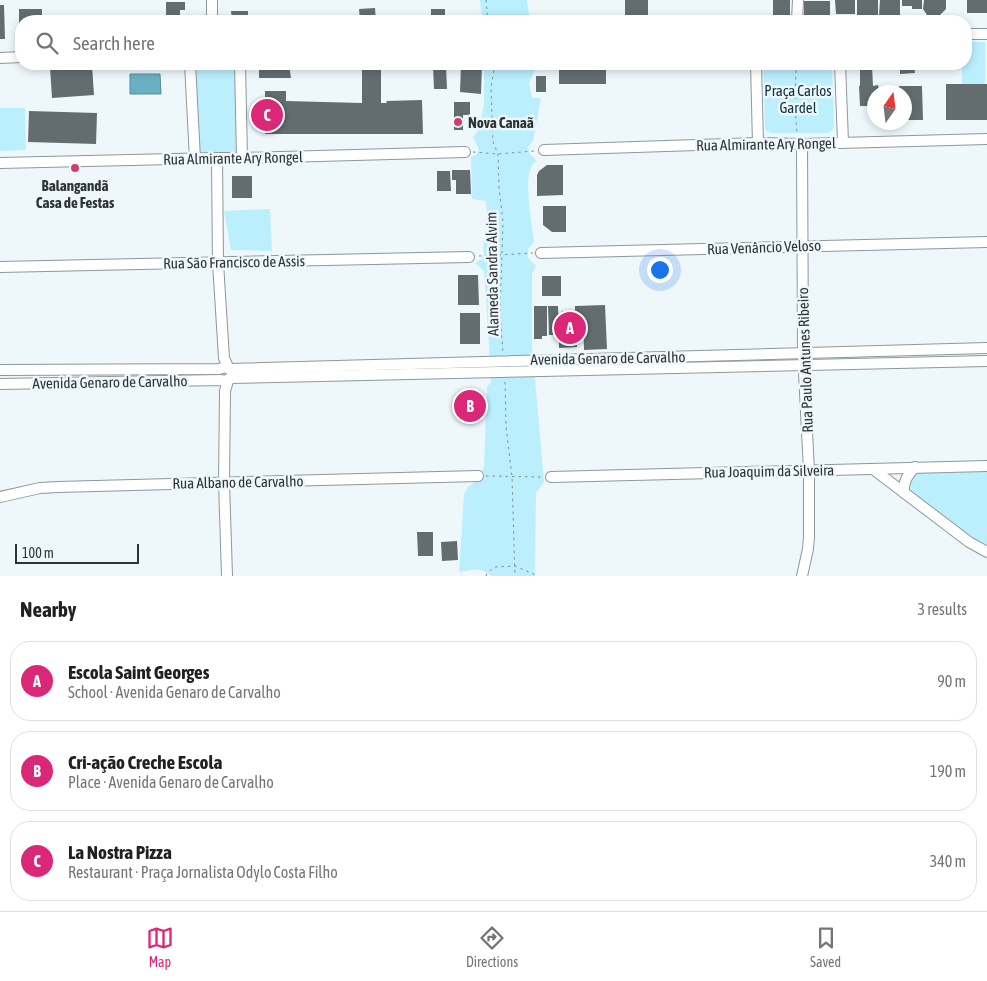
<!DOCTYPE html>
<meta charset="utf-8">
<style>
body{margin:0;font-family:"Asap Condensed",sans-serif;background:#f6f6f6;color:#202124}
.compass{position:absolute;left:867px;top:85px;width:45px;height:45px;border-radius:50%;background:#fff;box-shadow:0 2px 8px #0003;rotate:14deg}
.scale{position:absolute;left:15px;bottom:12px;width:124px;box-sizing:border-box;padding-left:5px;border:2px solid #2f3334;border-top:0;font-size:14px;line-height:18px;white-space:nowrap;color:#2f3334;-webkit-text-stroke:4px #eef8fb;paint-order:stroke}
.you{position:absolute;left:659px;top:269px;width:18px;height:18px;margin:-12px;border:4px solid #fff;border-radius:50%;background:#1a73e8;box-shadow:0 0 0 8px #1a73e833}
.badge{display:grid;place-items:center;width:32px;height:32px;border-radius:50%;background:#db2777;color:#fff;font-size:16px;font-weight:700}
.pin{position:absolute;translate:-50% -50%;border:2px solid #fff;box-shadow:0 1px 5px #0006}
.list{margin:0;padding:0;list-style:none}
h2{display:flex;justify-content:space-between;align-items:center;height:65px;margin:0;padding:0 20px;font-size:21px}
h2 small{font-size:16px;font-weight:400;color:#757577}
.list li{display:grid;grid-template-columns:32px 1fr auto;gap:15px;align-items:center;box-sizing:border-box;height:80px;margin:0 10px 10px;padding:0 10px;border:1px solid #e0e0e0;border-radius:20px}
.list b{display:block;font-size:19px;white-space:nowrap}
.list p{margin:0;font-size:16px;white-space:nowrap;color:#757577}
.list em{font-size:16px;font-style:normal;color:#757577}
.icon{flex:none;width:28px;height:28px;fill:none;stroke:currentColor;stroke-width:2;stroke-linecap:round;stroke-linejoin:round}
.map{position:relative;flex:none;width:987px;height:576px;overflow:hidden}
.search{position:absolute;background:#fff;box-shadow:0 2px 8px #0003;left:15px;right:15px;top:15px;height:55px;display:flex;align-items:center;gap:12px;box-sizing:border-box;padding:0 18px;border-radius:20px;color:#757577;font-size:19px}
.sheet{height:335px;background:#fff}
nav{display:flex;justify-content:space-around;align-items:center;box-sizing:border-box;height:70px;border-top:1px solid #e0e0e0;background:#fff;font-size:14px;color:#757577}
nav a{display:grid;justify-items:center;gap:2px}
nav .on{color:#db2777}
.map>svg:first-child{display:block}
</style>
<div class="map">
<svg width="987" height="576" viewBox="0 0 987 576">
<rect width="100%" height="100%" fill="#eef8fb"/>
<g fill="#bbeffd">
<path d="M480 0H527L530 21H482Z"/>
<path d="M966 42H985V84H962V64H966Z"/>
<path d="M196 64H235L238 153 199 154Z"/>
<path d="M480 64H535V70L529 83 532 98H541L533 141 528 147 530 154 534 157 536 162C533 164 532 165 531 168 524 181 532 227 534 242L528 249V258L536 266 532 274V345L544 482 536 493 535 576H491C481 566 472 570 459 572L464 494 468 487 476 481 478 473 484 468 487 387 491 382 489 344 484 271 475 263 482 259 484 253 483 247 488 224 486 201 472 199 471 157 476 155 479 150 473 137 478 131 484 106V72L482 65Z"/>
<path d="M763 64H832L834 126 832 131 828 133H771L766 131 765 127Z"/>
<path d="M0 108H25L26 150 0 151Z"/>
<path d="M270 209 272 251 231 250 224 211Z"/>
<path d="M987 470V548L971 540 909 491 907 480 915 471Z"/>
</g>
<path fill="#69b0c3" stroke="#588a98" d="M130 74H160L161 94H130Z"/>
<g fill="#636d6f">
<rect x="625" y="0" width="23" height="21"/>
<rect x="773" y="0" width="17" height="21"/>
<path d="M835 0H855V14H836Z"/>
<rect x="857" y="0" width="21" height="17"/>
<path d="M880 0H900V16H879Z"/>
<path d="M902 0H922V9H912V6H902Z"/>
<path d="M924 0H946V9L940 15H927L923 9Z"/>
<rect x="967" y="0" width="20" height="13"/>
<rect x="804" y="1" width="26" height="20"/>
<path d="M166 2H185V10H180V15H185V21H166Z"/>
<path d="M0 5H4L5 39H0Z"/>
<path d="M375 8 376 21H360L359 9Z"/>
<path d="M19 9H42V21H21V34H19Z"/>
<rect x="431" y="9" width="14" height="12"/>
<path d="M231 11H248V21H232Z"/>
<path d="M265 64H289L291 78H259V69L261 65Z"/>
<path d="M362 64H381V103H387L386 101 422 100 423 134H265V91H286V101L362 103Z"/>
<path d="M461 64 482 65 481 94 460 92Z"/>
<path d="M569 64H606V84H559V67H565Z"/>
<path d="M900 64H914L915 73 900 74Z"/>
<path d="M92 65 94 95 52 98 50 67Z"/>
<path d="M433 65H446L447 89H434Z"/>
<path d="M860 66H872L873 86 878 85 879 90H883V92H874V106H860L859 86H860Z"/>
<rect x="536" y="76" width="10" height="16"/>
<rect x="946" y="84" width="41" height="36"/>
<path d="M899 86H922L923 120H904V92H899Z"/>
<path d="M454 102H470V115H463V130H454Z"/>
<path d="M29 111 97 113 96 144 28 142Z"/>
<path d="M547 165H563V195L537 196V175L539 171Z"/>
<path d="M452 170H470L471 194H456V180H452Z"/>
<path d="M437 171H450L451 191H437Z"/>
<rect x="232" y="176" width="20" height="22"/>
<path d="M543 206H566V232H552L543 225Z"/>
<path d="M458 275H478L479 305H458Z"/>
<rect x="542" y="276" width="19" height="20"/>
<path d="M605 305 607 349 584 350 583 319H575V306Z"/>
<path d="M534 306H547V336H542V339H534Z"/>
<path d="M548 306H558L559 335H549Z"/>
<path d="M562 311H572L573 319H562Z"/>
<rect x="460" y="313" width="20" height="31"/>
<path d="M562 324H576L577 347 559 348V335H563Z"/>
<path d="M484 394V417H457V395Z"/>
<path d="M417 532H433V556H418Z"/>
<path d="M457 541 458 560 442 561 441 542Z"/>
</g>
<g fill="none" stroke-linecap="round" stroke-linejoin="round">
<defs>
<g id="minor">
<path d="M212 0V21"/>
<path d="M797 21 798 0"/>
<path d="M966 34H987"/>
<path d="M0 58 21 57"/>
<path d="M190 64 195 159"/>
<path d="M240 64 242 158"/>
<path d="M756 64 758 143"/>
<path d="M840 64 843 142"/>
<path d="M544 150 758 143 802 144 987 139"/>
<path d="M217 158 218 263 224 358 228 367"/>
<path d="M0 163 217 158H242L465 152"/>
<path d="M541 253 987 242"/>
<path d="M0 267 469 257"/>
<path d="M0 370 219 369 225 367 229 369 987 348"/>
<path d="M0 384 220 380 225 381 230 378 987 361"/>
<path d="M873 469 969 542 987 552"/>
<path d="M551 477 987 466"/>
<path d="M904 493C903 481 908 475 915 467"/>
<path d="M0 497 40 488 58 487 478 476"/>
<path d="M227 576 224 482 225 391 228 381"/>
<path d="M802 576 808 549 809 537V471L803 353 802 144"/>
</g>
</defs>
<use href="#minor" stroke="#8e989b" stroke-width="12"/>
<g stroke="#858c8e" stroke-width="1" stroke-dasharray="2.5 4" stroke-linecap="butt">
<path d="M486 0 488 21"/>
<path d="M495 64 491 87 493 142 498 154 499 188 503 222 500 314 503 353"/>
<path d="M796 64 795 108 797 133 798 135"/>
<path d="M473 152 498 154 534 151"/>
<path d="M479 256 533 253"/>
<path d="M505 382 506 426 512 477 515 576"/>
<path d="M486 476 542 477"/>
<path d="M486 576 487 573 495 567 515 566 538 576"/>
</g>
<use href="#minor" stroke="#fff" stroke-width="10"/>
</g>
<g fill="#ce406b" stroke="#eef8fb" stroke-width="2">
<circle cx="458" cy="122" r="5"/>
<circle cx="75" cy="168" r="5"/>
</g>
<g text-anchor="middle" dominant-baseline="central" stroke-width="5" stroke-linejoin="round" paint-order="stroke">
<g font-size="15" fill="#0f323b" stroke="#eef8fb">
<text x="798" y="90">Praça Carlos<tspan x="798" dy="17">Gardel</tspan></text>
</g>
<g font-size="15" font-weight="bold" fill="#2f3334" stroke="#eef8fb" text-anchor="start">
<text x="468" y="122">Nova Canaã</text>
<text x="75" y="185" text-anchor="middle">Balangandã<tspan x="75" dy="17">Casa de Festas</tspan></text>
</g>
<g font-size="15" fill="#2f3334" stroke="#eef8fb">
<text transform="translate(766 144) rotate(-1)">Rua Almirante Ary Rongel</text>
<text transform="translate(233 158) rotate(-1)">Rua Almirante Ary Rongel</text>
<text transform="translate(764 247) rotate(-2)">Rua Venâncio Veloso</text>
<text transform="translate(234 262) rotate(-1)">Rua São Francisco de Assis</text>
<text transform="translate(492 274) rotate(-91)">Alameda Sandra Alvim</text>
<text transform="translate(608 358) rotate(-1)">Avenida Genaro de Carvalho</text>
<text transform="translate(805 360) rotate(-92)">Rua Paulo Antunes Ribeiro</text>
<text transform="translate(110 382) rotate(-1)">Avenida Genaro de Carvalho</text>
<text transform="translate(769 471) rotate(-1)">Rua Joaquim da Silveira</text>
<text transform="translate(238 482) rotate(-1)">Rua Albano de Carvalho</text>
</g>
</g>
</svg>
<svg class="compass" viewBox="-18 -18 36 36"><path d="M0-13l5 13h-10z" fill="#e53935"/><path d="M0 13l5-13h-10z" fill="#757577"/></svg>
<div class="scale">100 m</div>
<div class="you"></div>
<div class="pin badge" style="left:570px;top:328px">A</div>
<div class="pin badge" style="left:470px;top:406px">B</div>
<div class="pin badge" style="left:267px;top:115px">C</div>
<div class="search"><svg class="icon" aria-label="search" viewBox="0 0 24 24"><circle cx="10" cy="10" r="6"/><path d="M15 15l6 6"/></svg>Search here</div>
</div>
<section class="sheet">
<h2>Nearby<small>3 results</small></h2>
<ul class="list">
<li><span class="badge">A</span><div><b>Escola Saint Georges</b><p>School · Avenida Genaro de Carvalho</p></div><em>90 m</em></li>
<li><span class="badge">B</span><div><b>Cri-ação Creche Escola</b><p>Place · Avenida Genaro de Carvalho</p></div><em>190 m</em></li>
<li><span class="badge">C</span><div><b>La Nostra Pizza</b><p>Restaurant · Praça Jornalista Odylo Costa Filho</p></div><em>340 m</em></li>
</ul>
</section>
<nav>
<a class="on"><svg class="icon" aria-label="map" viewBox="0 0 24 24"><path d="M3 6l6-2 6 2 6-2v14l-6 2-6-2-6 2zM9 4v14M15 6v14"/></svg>Map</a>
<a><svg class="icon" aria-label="directions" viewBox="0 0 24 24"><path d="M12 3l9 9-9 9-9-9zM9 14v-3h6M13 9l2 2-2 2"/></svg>Directions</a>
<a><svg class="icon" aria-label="saved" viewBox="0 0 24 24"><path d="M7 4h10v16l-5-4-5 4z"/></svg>Saved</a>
</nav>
